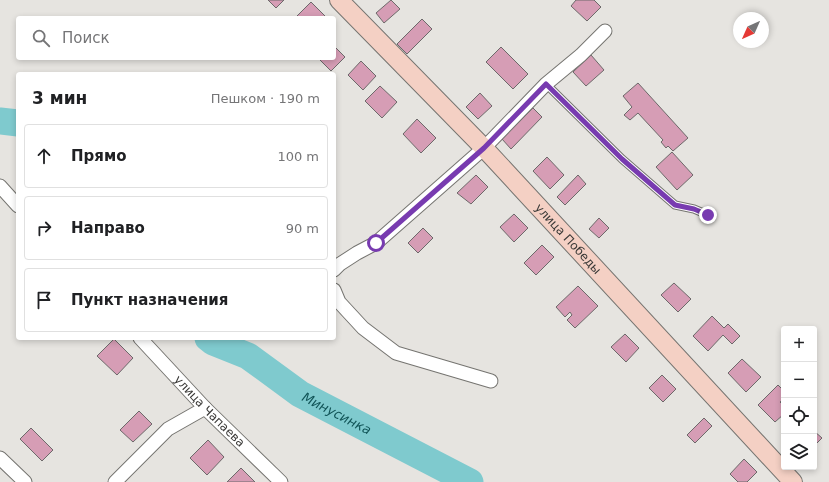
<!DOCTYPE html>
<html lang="ru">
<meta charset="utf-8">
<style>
body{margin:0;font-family:"DejaVu Sans",sans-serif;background:#f2f2f2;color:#202124}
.controls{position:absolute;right:12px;bottom:12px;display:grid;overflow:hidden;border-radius:4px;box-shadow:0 2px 6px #0003}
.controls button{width:36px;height:36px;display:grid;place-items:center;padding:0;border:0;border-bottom:1px solid #e0e0e0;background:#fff;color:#202124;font:20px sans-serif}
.compass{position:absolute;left:733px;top:12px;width:36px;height:36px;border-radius:50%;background:#fff;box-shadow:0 2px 6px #0003;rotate:225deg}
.stop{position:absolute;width:12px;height:12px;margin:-9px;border:3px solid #783bb0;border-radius:50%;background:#fff}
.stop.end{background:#783bb0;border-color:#fff;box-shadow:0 1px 4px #0008}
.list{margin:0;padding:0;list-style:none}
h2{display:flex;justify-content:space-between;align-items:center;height:52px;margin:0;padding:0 16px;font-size:17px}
h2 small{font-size:13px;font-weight:400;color:#757577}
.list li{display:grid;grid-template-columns:26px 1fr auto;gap:12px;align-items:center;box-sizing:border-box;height:64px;margin:0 8px 8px;padding:0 8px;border:1px solid #e0e0e0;border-radius:4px}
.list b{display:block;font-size:15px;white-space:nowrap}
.list em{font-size:13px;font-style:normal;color:#757577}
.icon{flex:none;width:22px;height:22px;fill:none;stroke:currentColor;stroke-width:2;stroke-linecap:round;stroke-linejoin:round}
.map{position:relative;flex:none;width:829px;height:482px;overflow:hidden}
.search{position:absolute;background:#fff;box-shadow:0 2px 6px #0003;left:16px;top:16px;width:320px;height:44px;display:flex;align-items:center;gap:10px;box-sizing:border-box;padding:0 14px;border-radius:4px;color:#757577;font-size:15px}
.panel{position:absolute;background:#fff;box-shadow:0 2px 6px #0003;left:16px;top:72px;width:320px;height:268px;border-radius:4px}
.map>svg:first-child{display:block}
</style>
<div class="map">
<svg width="829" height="482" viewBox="0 0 829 482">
<rect width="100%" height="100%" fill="#e6e4e0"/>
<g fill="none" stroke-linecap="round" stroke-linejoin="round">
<g stroke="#7fcace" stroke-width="27">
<path d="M0 121 18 123"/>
<path id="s1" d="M208 338 213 342 248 356 300 394 470 482"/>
</g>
</g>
<g fill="#d69db5" stroke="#6d696a">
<path d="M268 0H284L276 8Z"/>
<path d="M391 0 400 9 384 23 376 13Z"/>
<path d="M576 0H594L601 7 587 21 571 6Z"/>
<path d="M311 2 326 17V18H299L297 16Z"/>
<path d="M422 19 432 29 407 54 397 44Z"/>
<path d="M334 46 345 57 331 71 318 58H334Z"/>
<path d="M501 47 528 74 513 89 486 62Z"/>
<path d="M591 55 604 70 586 86 573 72Z"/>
<path d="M361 61 376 76 363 90 348 75Z"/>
<path d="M638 83 688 138 673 151 668 146 666 148 661 142 663 140 638 113 630 120 624 115 632 107 623 96Z"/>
<path d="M380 86 397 102 382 118 365 101Z"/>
<path d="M480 93 492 106 478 119 466 107Z"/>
<path d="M533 108 542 117 511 149 502 139Z"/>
<path d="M417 119 436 138 421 153 403 134Z"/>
<path d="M672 152 693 175 677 190 656 167Z"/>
<path d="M547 157 564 175 550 189 533 171Z"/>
<path d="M476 175 488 187 471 204 457 193Z"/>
<path d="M578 175 586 184 565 205 557 197Z"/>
<path d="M514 214 528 228 514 242 500 227Z"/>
<path d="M599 218 609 228 599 238 589 229Z"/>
<path d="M423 228 433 238 418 253 408 243Z"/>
<path d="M542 245 554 257 536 275 524 263Z"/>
<path d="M674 283 691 299 678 312 661 295Z"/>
<path d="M578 286 598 306 575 328 567 320 572 315 570 312 565 317 556 307Z"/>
<path d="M712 316 724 328 728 324 740 336 732 344 723 335 708 351 693 336Z"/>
<path d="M625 334 639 348 626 362 611 347Z"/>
<path d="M114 339 133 358 117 375 97 356Z"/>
<path d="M742 359 761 377 746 392 728 373Z"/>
<path d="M662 375 676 389 663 402 649 388Z"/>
<path d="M778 385 784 391V399L780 402 784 406V414L775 422 758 405Z"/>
<path d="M139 411 152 424 133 442 120 430Z"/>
<path d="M704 418 712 426 695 443 687 435Z"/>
<path d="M31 428 53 450 42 461 20 439Z"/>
<path d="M814 431 822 438 814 446Z"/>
<path d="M208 440 224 457 207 475 190 458Z"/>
<path d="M744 459 757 472 747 482H738L730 474Z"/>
<path d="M241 468 255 482H227Z"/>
</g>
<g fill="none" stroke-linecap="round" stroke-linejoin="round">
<defs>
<path id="lane" d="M546 84 622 159 675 205 694 209 708 215"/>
<g id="street">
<path d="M0 186 18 206"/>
<path d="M334 270 340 264 357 253 376 243 442 185 484 148 546 84 581 55 605 31"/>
<path d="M334 290 339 302 363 328 396 353 491 381"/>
<path id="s2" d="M140 338 205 408 281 482"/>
<path d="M0 458 25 482"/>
<path d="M115 482 168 429 205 408"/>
</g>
<g id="secondary">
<path id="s3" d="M339 0 484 148 793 482"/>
</g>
</defs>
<use href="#lane" stroke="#757470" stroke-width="9"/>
<use href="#street" stroke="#757470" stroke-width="15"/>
<use href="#secondary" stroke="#757470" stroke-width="20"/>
<use href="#lane" stroke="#fff" stroke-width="7"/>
<use href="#street" stroke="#fff" stroke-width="13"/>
<use href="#secondary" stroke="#f4d0c4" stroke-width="18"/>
</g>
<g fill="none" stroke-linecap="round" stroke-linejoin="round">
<path stroke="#783bb0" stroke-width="5" d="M376 243 484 148 546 84 622 159 675 205 694 209 708 215"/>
</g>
<g text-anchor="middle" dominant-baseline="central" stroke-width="3.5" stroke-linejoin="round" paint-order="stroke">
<g font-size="12" fill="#3a3937" stroke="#fff">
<text stroke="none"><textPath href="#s3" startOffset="331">улица Победы</textPath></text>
<text stroke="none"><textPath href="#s2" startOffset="101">улица Чапаева</textPath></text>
</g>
<g font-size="13" font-style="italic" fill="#115457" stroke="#fff">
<text stroke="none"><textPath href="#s1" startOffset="150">Минусинка</textPath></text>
</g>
</g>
</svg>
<div class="controls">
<button>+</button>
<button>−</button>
<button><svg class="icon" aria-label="locate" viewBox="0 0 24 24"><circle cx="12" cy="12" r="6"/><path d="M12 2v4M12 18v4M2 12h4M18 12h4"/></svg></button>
<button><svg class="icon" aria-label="layers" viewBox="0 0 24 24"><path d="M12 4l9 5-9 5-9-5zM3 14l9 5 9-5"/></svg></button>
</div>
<svg class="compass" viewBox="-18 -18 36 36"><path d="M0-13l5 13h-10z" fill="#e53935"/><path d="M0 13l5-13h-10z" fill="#757577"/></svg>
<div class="stop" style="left:376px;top:243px"></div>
<div class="stop end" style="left:708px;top:215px"></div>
<div class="search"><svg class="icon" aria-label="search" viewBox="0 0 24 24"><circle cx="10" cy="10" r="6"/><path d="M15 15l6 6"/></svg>Поиск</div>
<section class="panel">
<h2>3 мин<small>Пешком · 190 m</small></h2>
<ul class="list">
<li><svg class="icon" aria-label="ahead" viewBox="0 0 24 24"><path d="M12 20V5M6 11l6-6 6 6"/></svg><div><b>Прямо</b></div><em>100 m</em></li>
<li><svg class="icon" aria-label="right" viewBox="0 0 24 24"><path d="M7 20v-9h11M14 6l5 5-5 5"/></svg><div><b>Направо</b></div><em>90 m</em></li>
<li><svg class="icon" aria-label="arrive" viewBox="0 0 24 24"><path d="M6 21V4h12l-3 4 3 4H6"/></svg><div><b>Пункт назначения</b></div></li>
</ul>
</section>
</div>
